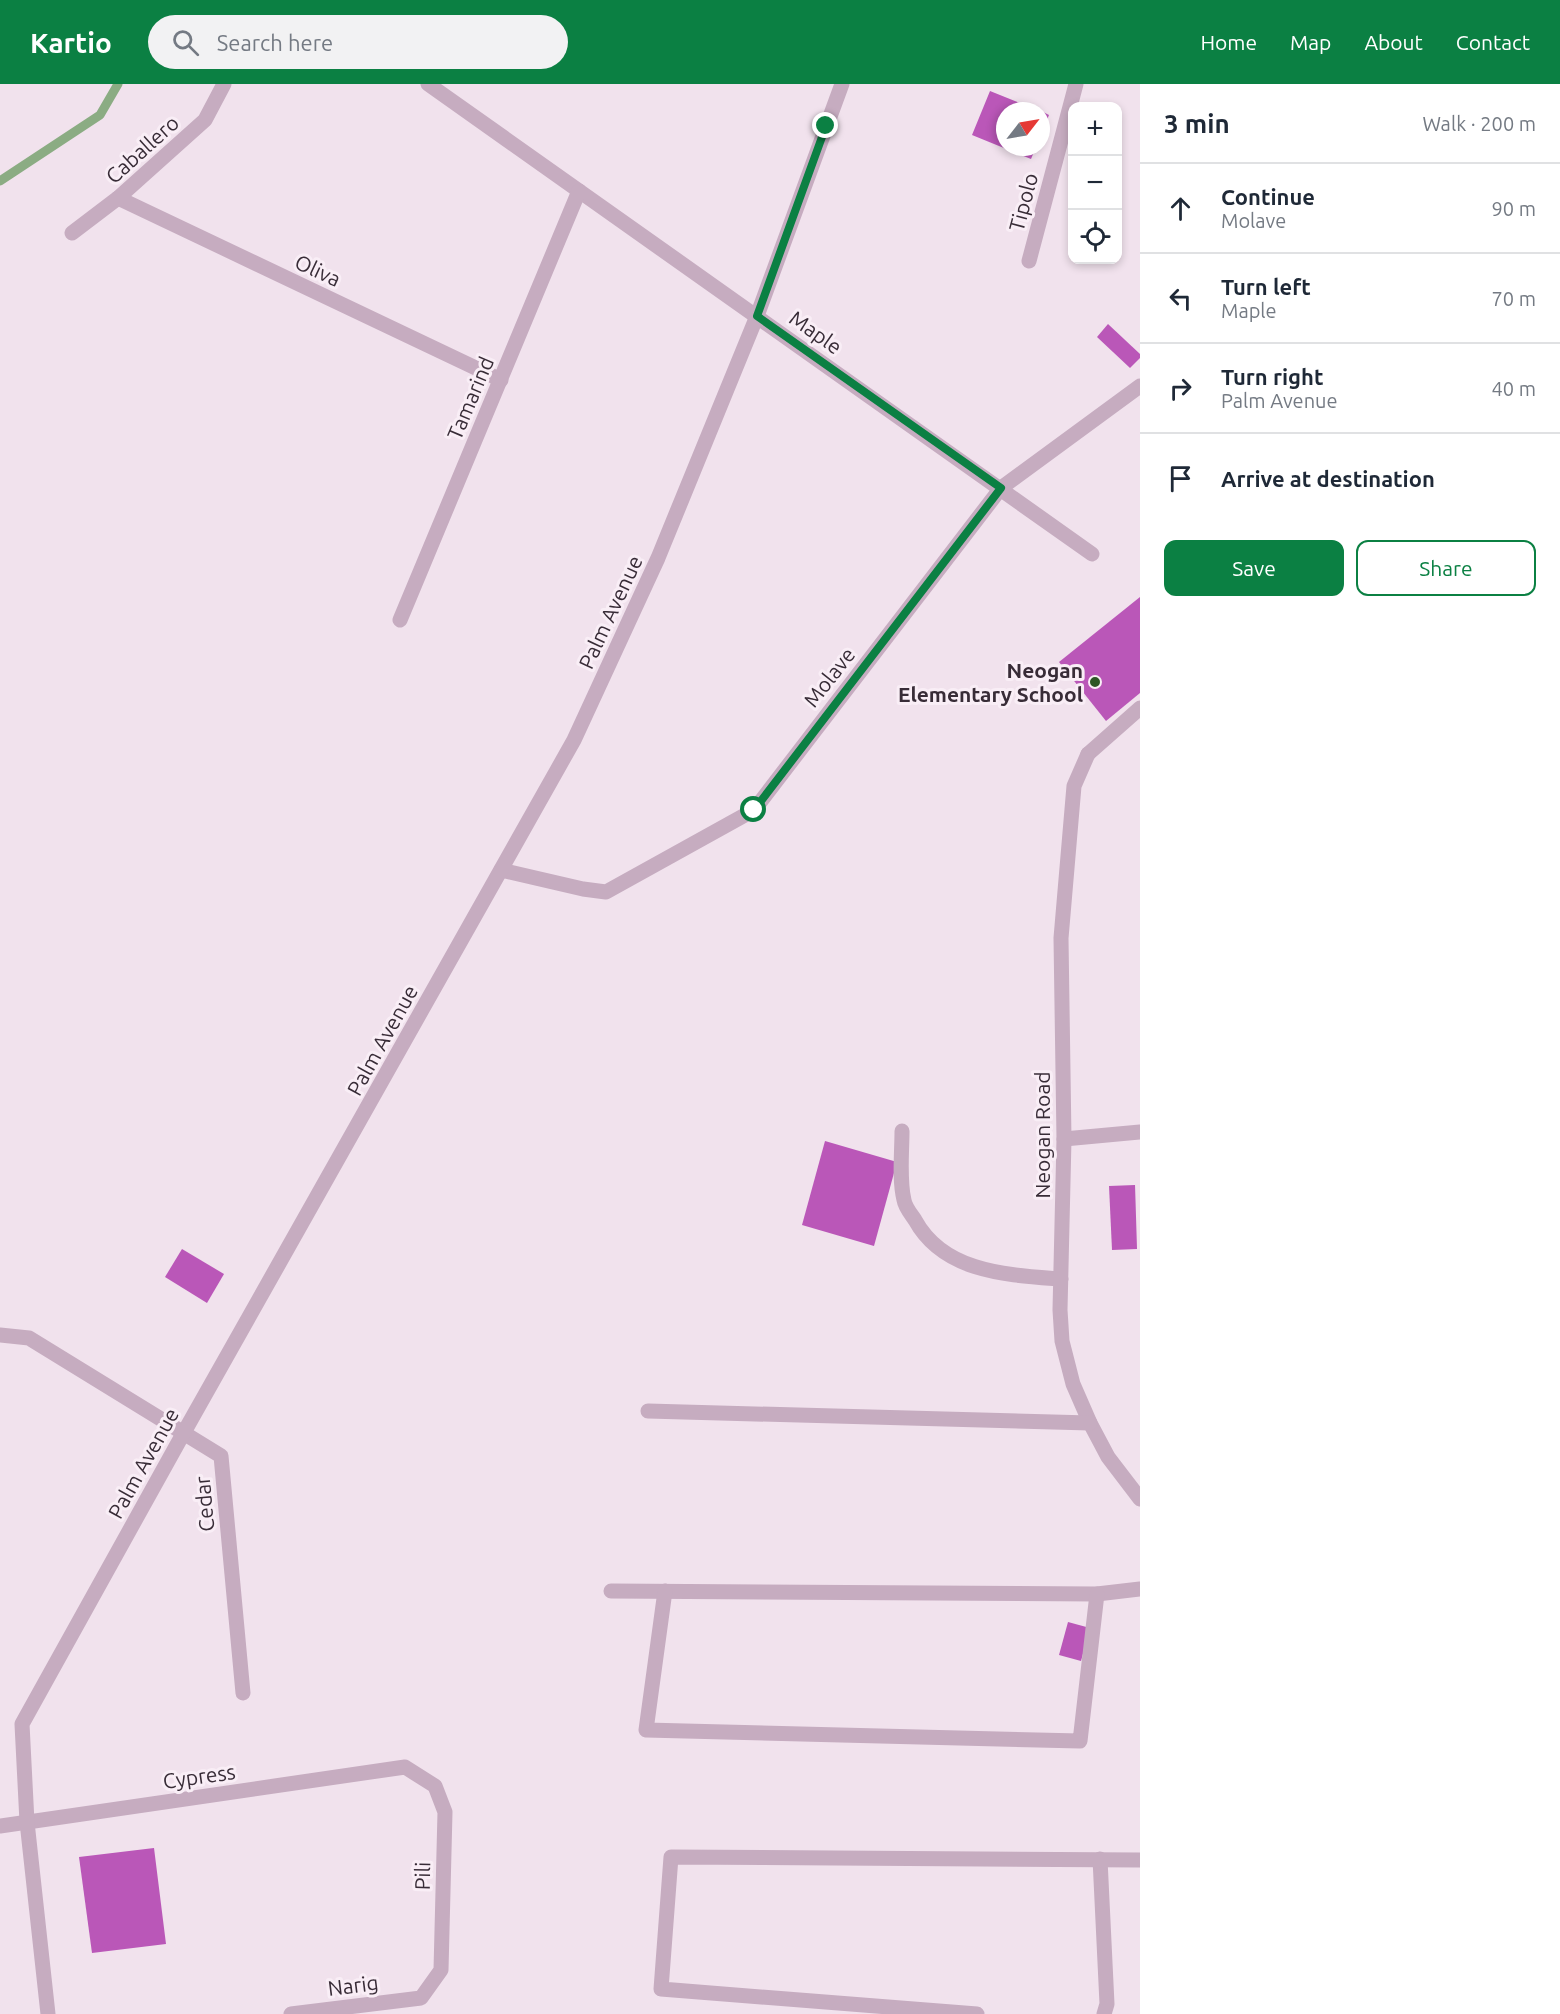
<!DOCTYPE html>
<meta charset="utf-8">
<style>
body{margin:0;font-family:Ubuntu,sans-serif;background:#f2f2f3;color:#1f2937}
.controls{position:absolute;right:18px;top:18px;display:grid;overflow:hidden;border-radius:12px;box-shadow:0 3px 9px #0003}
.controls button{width:54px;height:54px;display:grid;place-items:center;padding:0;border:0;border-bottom:2px solid #e0e1e3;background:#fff;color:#1f2937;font:30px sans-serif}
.compass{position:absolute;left:996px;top:18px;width:54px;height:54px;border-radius:50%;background:#fff;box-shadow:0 3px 9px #0003;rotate:59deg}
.stop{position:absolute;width:18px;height:18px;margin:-14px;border:4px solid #0b8043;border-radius:50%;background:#fff}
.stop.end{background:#0b8043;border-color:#fff;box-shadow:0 2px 6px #0008}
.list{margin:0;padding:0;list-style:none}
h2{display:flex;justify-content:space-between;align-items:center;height:78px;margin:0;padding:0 24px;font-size:26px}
h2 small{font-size:20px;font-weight:400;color:#747a83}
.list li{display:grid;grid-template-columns:39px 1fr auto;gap:18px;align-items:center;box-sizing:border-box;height:90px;padding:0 24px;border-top:2px solid #e0e1e3}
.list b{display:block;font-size:22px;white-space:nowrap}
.list p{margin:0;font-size:20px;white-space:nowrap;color:#747a83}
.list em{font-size:20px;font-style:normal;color:#747a83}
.actions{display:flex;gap:12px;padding:18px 24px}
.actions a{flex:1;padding:14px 0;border:2px solid #0b8043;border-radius:12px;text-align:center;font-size:21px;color:#0b8043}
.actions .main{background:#0b8043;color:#fff}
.icon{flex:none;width:33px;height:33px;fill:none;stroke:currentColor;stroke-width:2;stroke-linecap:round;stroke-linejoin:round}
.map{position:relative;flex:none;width:1140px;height:1930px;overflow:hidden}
header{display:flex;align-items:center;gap:36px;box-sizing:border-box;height:84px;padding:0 30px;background:#0b8043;color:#fff}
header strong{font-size:28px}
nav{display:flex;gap:33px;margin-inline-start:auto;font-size:21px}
.search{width:420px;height:54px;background:#f2f2f3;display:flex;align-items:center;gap:15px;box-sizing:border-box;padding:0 21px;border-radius:33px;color:#747a83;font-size:22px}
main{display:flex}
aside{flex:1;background:#fff}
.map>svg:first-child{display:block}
</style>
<header>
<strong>Kartio</strong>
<div class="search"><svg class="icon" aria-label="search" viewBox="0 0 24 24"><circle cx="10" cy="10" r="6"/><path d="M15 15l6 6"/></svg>Search here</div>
<nav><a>Home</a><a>Map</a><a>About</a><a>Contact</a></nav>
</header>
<main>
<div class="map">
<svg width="1140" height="1930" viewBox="0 0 1140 1930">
<rect width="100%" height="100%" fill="#f1e2ed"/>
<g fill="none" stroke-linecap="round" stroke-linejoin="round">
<path stroke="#8bac83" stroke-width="9" d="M0 97 100 31 118 0"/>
</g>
<g fill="#ba57b8">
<path d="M990 7 1040 27H1005V63H1036L1031 75 972 51Z"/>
<path d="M1041 27 1049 31 1041 50Z"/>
<path d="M1108 240 1140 270V274L1130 284 1097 253Z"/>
<path d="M1140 513V609L1106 637 1059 578Z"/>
<path d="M825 1057 897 1078 874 1162 802 1141Z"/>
<path d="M1135 1101 1137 1165 1112 1166 1109 1102Z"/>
<path d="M182 1165 224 1190 207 1219 165 1193Z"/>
<path d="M1068 1538 1090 1544 1081 1577 1059 1571Z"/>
<path d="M154 1764 166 1860 92 1869 79 1773Z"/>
</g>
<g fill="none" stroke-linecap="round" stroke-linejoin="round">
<g stroke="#c6acc0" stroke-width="15">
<path d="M1088 670 1140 624"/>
<path d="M902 1047C902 1068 899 1096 904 1116 905 1123 911 1130 915 1136 944 1189 1008 1191 1061 1195"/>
<path d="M1064 1055 1140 1048"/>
</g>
<g stroke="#c6acc0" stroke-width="15">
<path d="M428 0 1092 470"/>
<path d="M118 114 501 296"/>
<path d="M72 149 118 114 205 36 224 0"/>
<path d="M1029 177 1076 0"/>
<path d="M400 536 579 107"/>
<path d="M1088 670 1074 702 1061 854 1064 1055 1060 1226 1062 1257 1073 1300 1090 1339 1108 1373 1140 1415"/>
<path d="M501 786 583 805 606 808 754 726 1001 404 1140 302"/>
<path d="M0 1251 29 1254 221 1372 243 1609"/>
<path d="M648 1327 1090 1339"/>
<path d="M611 1507 1097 1510 1140 1505"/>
<path d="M665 1507 646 1646 1080 1657 1097 1510"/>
<path d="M0 1742 405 1683 435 1702 445 1728 441 1886 421 1914 291 1930"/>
<path d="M1100 1775 1107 1920 1104 1930"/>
<path d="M48 1930 27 1738 22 1640 183 1350 574 656 658 474 757 232 842 0"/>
<path d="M977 1930 661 1905 671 1773 1140 1776"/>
</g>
</g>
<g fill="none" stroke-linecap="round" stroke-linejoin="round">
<path stroke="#0b8043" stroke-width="8" d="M754 726 1001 404 757 232 826 42"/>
</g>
<circle fill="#2d5625" stroke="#f9eef6" stroke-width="2" cx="1095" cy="598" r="6"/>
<g text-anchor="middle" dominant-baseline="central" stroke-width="6" stroke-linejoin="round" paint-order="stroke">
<g font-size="21" fill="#382c37" stroke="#f9eef6">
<text transform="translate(142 65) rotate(-42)">Caballero</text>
<text transform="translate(1023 118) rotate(-75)">Tipolo</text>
<text transform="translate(318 186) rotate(25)">Oliva</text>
<text transform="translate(816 248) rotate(35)">Maple</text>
<text transform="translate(470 314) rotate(-67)">Tamarind</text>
<text transform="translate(610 528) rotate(-65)">Palm Avenue</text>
<text transform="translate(829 593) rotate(-52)">Molave</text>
<text transform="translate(382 956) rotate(-61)">Palm Avenue</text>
<text transform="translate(1042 1051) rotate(-90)">Neogan Road</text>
<text transform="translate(143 1379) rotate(-61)">Palm Avenue</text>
<text transform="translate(204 1420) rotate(-95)">Cedar</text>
<text transform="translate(199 1692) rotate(-8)">Cypress</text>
<text transform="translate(422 1792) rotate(-89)">Pili</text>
<text transform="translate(353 1901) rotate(-7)">Narig</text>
</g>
<g font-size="21" font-weight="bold" fill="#382c37" stroke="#f9eef6" text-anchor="end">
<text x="1083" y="586">Neogan<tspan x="1083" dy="24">Elementary School</tspan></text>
</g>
</g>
</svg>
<div class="controls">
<button>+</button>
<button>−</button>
<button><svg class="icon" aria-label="locate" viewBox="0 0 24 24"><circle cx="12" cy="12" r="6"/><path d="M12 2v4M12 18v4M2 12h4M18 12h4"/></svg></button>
</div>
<svg class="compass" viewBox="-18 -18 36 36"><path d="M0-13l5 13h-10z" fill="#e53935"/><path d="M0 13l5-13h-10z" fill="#747a83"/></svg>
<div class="stop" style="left:754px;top:726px"></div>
<div class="stop end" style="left:826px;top:42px"></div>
</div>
<aside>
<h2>3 min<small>Walk · 200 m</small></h2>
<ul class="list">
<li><svg class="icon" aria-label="ahead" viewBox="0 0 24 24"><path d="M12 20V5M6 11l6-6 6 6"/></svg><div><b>Continue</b><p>Molave</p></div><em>90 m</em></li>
<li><svg class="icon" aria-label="left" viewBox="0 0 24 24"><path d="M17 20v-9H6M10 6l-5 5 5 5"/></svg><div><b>Turn left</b><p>Maple</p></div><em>70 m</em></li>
<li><svg class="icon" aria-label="right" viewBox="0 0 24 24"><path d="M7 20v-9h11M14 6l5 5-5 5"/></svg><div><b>Turn right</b><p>Palm Avenue</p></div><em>40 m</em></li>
<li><svg class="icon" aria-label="arrive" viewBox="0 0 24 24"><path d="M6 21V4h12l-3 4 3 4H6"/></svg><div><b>Arrive at destination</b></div></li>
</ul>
<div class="actions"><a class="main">Save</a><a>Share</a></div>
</aside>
</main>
